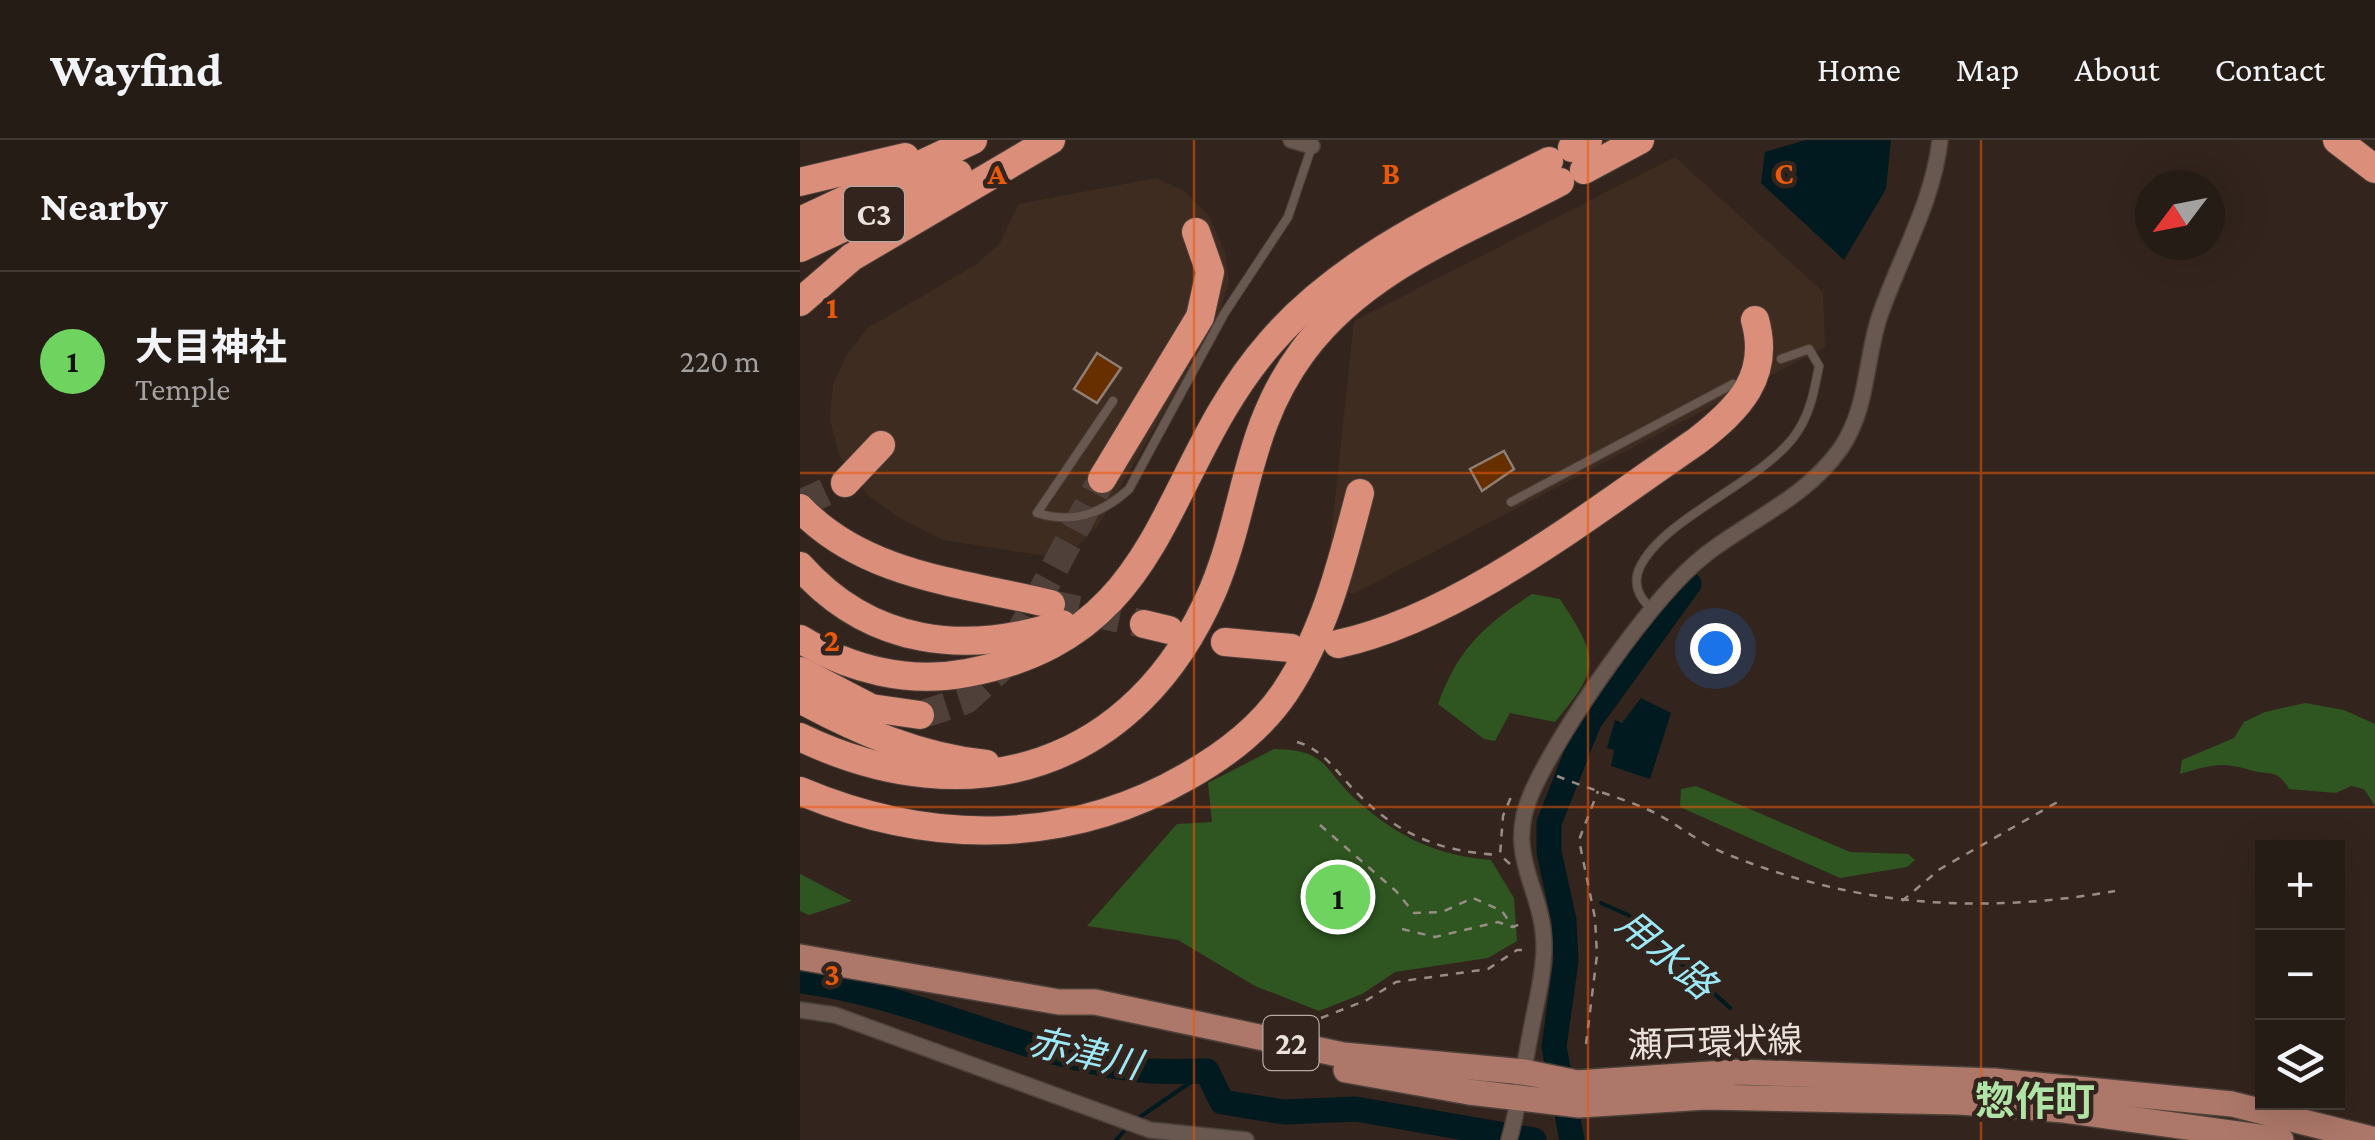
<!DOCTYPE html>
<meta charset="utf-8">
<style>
body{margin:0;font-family:"Crimson Pro","Noto Sans JP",serif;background:#2e251f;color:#f1f3f6}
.controls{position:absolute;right:30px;bottom:30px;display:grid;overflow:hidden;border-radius:0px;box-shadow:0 10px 40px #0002}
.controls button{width:90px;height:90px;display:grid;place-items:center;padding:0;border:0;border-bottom:2px solid #423a35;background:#261c16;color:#f1f3f6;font:50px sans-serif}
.compass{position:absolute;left:1335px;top:30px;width:90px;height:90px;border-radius:50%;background:#261c16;box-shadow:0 10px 40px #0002;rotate:238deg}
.you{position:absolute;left:915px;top:508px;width:35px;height:35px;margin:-25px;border:8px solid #fff;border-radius:50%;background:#1a73e8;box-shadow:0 0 0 15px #1a73e833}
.badge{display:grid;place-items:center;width:65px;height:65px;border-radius:50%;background:#6fd360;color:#111;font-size:32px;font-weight:700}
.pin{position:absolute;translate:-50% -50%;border:5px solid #fff;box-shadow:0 2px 10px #0006}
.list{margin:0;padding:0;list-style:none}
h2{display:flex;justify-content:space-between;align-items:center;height:130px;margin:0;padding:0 40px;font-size:42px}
h2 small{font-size:32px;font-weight:400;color:#a4a1a1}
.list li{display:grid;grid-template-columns:65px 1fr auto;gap:30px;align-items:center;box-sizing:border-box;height:180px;padding:0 40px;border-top:2px solid #423a35}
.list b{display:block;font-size:38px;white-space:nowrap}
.list p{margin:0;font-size:32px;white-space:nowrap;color:#a4a1a1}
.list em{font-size:32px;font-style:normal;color:#a4a1a1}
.icon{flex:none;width:55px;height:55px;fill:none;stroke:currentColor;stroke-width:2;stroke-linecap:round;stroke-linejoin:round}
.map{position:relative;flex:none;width:1575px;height:1000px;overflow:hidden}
header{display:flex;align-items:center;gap:60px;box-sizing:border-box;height:140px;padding:0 50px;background:#261c16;border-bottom:2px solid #423a35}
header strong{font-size:48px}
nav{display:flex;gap:55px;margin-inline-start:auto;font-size:35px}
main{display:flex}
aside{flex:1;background:#261c16}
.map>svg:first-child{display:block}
</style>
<header>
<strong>Wayfind</strong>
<nav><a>Home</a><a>Map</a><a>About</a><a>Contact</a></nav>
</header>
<main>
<aside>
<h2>Nearby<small></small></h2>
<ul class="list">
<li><span class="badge">1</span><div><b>大目神社</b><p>Temple</p></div><em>220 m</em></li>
</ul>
</aside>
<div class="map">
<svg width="1575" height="1000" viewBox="0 0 1575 1000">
<rect width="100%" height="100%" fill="#33251d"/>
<g fill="#3f2c20">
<path d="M875 17 1023 152 1025 207 553 454 526 444 554 181Z"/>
<path d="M356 38 384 51 409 76 425 112 429 143 416 182 299 384 265 419 143 400 98 377 68 355 39 315 30 280 33 245 46 216 68 188 177 124 200 103 219 64Z"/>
</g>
<g fill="#2f5620">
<path d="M732 454 760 459C799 519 801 527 755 582L710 573 695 601 684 599 638 564C659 508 682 487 732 454Z"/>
<path d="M1505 563 1544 570 1575 584V666L1564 649 1551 646 1536 653 1489 649C1477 628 1469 636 1450 630 1421 621 1410 625 1380 634L1382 620 1434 598 1444 582 1465 572Z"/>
<path d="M474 609C531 610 522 631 560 663 599 698 639 716 691 720L714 758 717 801 688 818 595 832 562 854 519 871 455 846 378 800 287 786 377 684 412 682 408 643Z"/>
<path d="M896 646 1050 712 1108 714 1115 720 1107 727 1040 738 880 667 881 649Z"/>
<path d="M0 734 52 761 9 775 0 771Z"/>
</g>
<g fill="#001a1f">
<path d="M1006 0H1091L1086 49 1044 120 961 43 965 12Z"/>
<path d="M841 558 871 573 850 639 811 626 814 610 807 608 815 580 822 583Z"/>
</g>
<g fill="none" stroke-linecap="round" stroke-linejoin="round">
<g stroke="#001a1f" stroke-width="4">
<path d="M801 763 828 775 930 868"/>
<path d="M337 979 407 931"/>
<path d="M316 1000 326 989"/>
</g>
<g stroke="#001a1f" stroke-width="25">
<path d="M0 841C113 855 217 912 330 929 354 933 382 931 407 931L422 962 484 972 556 969 734 1000"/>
<path d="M772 1000 754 907 766 821 764 780 749 712V683L789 582 889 444"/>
</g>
</g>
<g fill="#672e00" stroke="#8f7e74" stroke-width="2.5">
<path d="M297 213 321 228 297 263 274 249Z"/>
<path d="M704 311 714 329 682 351 670 329Z"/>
<path d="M555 745 558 759 520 767 517 755Z"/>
</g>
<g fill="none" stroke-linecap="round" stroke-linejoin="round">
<g stroke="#4f413a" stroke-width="28" stroke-dasharray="28 14" stroke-linecap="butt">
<path d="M0 364 45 343"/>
<path d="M251 464 344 484"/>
<path d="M120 575 166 560 201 528 302 339"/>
</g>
<defs>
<g id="lane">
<path d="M313 261 237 373C273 384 302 374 329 349L424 174 488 77 513 3"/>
<path d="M711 362 933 244"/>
<path d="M851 468C839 458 832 443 840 427 864 378 957 344 993 298 1010 276 1014 252 1019 226L1009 209 981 219"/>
</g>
<g id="street">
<path d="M491 0 512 6"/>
<path d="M0 870 35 875 350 990 446 1000"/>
<path d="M709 1000C719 966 723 931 730 896 735 867 744 836 744 806 744 748 703 716 732 652 759 591 852 456 905 415 951 379 1006 358 1041 308 1068 268 1065 222 1079 178 1099 119 1133 63 1140 0"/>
</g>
<g id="primary">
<path d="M0 817 259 862H295L543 915 724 932 777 943 940 932 1194 941 1432 964 1575 1000"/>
<path d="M546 930 669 952 779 965 906 957 1160 962 1264 970 1481 1000"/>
</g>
<g id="highway">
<path d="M1537 0 1575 29"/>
<path d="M772 8 788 0"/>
<path d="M784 30 840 0"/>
<path d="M0 42 105 17"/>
<path d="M0 81 173 0"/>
<path d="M0 108 158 34"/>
<path d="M0 162 52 117 251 0"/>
<path d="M302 339 400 177 410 132 396 92"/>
<path d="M45 343 81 305"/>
<path d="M0 368C64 436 164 443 251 464"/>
<path d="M0 426C70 505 165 516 262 484"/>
<path d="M344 484 369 490"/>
<path d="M0 499C50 530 109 544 167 533 371 495 357 332 471 202 543 118 652 70 749 21"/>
<path d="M425 502 491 508"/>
<path d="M538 504C659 478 793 372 897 301 938 269 971 237 955 180"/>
<path d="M0 531 71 568 120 575"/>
<path d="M0 559C59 591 119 617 186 624"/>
<path d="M0 597C171 679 336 628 413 450 448 366 445 289 503 211 567 125 670 90 760 42"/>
<path d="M0 651C128 705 265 707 388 636 425 615 461 588 485 552 525 492 542 422 560 353"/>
</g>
</defs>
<use href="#lane" stroke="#4c413a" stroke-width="10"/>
<use href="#street" stroke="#4c413a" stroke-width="18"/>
<use href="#primary" stroke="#4c413a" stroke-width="28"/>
<use href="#highway" stroke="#4c413a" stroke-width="30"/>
<g stroke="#988c86" stroke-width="2.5" stroke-dasharray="8 8" stroke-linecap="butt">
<path d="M497 602C526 610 540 638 561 657 602 697 644 712 700 715"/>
<path d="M757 636C788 649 820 657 851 671 876 683 898 702 924 713 1054 766 1178 775 1315 751"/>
<path d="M520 685 596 751 614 773 642 772 673 758 702 771 713 787 725 782"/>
<path d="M710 724 700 715 703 676 711 657"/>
<path d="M1102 761 1140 729 1261 660"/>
<path d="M602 789 635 797 698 782 712 787"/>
<path d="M521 878 567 860 596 842 688 829 717 810H729"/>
<path d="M786 904 797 815 795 778 779 700 798 651"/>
</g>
<use href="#lane" stroke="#69584f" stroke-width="8"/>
<use href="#street" stroke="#69584f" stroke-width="15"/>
<use href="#primary" stroke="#ad7869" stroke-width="25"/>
<use href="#highway" stroke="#db8e7a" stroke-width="28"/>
</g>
<path fill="none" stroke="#e8590c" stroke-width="2.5" stroke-opacity="0.55" d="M394 0V1000M788 0V1000M1181 0V1000M0 333H1575M0 667H1575"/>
<g text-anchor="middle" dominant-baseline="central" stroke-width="9" stroke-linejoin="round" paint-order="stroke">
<g fill="#33251d" stroke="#b4a9a3" stroke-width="2.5">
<rect x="44" y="47" width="60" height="54" rx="8"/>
<rect x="463.5" y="876" width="55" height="54" rx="8"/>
</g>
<g font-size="32" font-weight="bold" fill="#ebe1dc">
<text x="74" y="74">C3</text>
<text x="491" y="903">22</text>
</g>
<g font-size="35" fill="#ebe1dc" stroke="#33251d">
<text transform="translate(915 903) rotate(-2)">瀬戸環状線</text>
</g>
<g font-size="38" font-style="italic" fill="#9de8f7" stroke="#33251d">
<text transform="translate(866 814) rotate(40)">用水路</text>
<text transform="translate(285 913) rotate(13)">赤津川</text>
</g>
<g font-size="40" font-weight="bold" fill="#afe4a6" stroke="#33251d">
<text x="1235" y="961">惣作町</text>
</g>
</g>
<g font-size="32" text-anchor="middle" font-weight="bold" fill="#e8590c" stroke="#33251d" stroke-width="9" stroke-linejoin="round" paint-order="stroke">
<text x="197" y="44">A</text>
<text x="591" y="44">B</text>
<text x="984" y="44">C</text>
<text x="32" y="178">1</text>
<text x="32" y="511">2</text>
<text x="32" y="845">3</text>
</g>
</svg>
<div class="controls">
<button>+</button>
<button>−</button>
<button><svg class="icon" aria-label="layers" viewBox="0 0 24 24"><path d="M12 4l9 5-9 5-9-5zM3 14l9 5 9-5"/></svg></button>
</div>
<svg class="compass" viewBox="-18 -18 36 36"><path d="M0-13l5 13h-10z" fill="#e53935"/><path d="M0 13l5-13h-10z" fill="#a4a1a1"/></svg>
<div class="you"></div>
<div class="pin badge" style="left:538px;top:757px">1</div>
</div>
</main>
